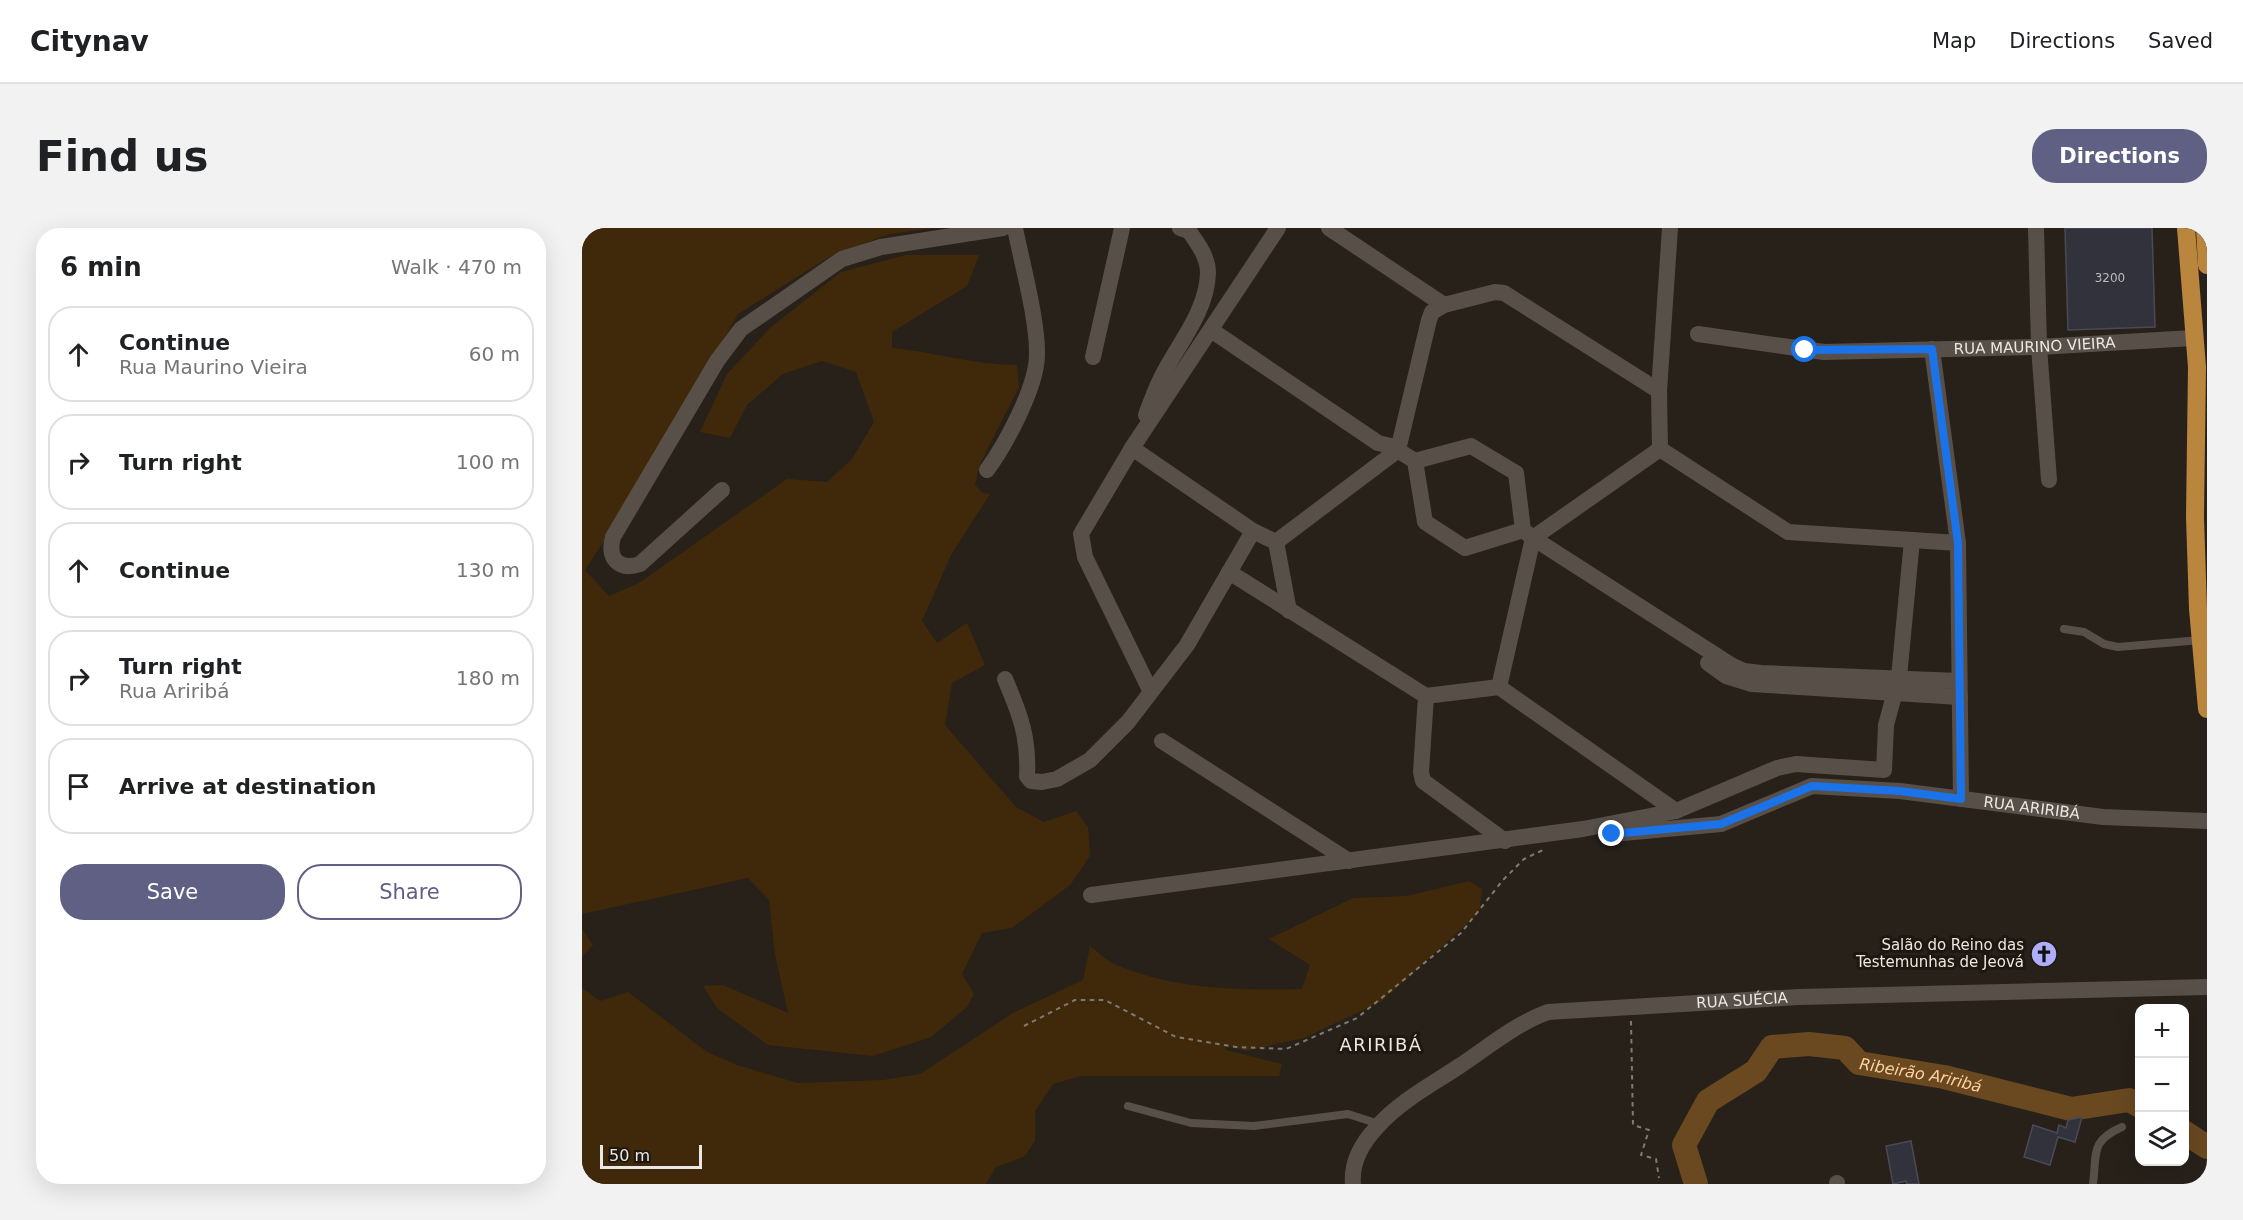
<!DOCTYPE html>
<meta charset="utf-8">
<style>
body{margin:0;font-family:"DejaVu Sans",sans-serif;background:#f2f2f2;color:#202124}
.controls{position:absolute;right:18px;bottom:18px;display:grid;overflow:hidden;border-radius:12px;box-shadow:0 6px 24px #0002}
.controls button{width:54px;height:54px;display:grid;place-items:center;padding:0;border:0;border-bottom:2px solid #e0e0e0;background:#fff;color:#202124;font:30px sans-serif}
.scale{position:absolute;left:18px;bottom:15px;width:102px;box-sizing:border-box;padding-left:6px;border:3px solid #ebe7e2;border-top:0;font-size:16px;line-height:21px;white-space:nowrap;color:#ebe7e2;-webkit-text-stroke:4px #1e1710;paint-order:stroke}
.stop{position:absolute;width:18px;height:18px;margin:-14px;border:4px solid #1a73e8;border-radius:50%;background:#fff}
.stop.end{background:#1a73e8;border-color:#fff;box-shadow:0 2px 6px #0008}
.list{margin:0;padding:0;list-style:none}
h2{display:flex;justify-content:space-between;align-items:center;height:78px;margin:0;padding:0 24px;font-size:26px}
h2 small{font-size:20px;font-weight:400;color:#757577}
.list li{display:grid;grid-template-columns:39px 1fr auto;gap:18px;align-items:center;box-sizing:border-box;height:96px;margin:0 12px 12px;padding:0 12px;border:2px solid #e0e0e0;border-radius:24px}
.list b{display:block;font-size:22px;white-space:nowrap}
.list p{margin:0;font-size:20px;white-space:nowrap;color:#757577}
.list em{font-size:20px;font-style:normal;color:#757577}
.actions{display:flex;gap:12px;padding:18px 24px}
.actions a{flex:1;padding:14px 0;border:2px solid #606084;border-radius:24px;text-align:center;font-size:21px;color:#606084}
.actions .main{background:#606084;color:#fff}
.icon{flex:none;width:33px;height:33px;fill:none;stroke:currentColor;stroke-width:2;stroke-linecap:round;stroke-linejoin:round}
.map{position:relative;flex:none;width:1625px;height:956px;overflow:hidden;border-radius:24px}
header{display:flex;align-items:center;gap:36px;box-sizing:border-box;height:84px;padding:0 30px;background:#fff;border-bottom:2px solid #e0e0e0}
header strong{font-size:28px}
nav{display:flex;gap:33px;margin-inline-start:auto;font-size:21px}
.intro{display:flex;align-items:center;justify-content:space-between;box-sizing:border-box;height:144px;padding:0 36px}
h1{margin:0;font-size:42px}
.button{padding:15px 27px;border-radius:24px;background:#606084;color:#fff;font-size:21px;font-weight:700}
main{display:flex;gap:36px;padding:0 36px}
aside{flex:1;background:#fff;border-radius:24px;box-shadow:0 6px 24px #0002}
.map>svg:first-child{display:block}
</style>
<header>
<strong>Citynav</strong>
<nav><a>Map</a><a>Directions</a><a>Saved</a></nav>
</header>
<div class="intro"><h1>Find us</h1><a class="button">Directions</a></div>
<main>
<aside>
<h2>6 min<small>Walk · 470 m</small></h2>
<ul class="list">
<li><svg class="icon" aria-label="ahead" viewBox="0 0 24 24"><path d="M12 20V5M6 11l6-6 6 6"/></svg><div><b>Continue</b><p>Rua Maurino Vieira</p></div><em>60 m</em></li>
<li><svg class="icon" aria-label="right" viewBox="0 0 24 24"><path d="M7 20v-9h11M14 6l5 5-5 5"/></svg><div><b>Turn right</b></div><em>100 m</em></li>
<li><svg class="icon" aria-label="ahead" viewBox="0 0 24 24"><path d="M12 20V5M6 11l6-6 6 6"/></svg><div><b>Continue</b></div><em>130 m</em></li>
<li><svg class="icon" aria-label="right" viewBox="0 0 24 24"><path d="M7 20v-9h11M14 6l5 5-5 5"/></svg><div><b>Turn right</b><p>Rua Ariribá</p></div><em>180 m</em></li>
<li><svg class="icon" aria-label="arrive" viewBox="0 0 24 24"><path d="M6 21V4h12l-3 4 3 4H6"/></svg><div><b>Arrive at destination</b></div></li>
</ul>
<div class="actions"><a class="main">Save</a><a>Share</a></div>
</aside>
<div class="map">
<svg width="1625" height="956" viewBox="0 0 1625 956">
<rect width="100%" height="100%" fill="#27211a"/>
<g fill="#40290a">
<path d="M0 0H351L307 6 247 29 156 86 69 241 3 342 27 368 57 355 205 251 245 254 270 231 292 194 274 144 240 133 201 146 165 177 148 210 118 204 145 146 188 100 259 44 324 27H397L385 58 310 104V120C352 124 393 137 435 137L437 159 398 236 393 257 401 265 408 266 369 327 340 393 355 415 385 395 403 437 370 455 363 497 434 579 462 594 494 583 506 599 508 628 488 657 430 700 400 705 380 746 392 766 385 779 349 809 291 828 186 817 136 781 121 758 141 757 206 785 193 726 187 672 166 650 0 686Z"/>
<path d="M887 653 900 661 897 685 800 773 722 810 664 823 642 817 644 822 700 836 697 848H499L471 856 453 883V913L443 928 414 939 404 956H0V760L18 773 46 764 125 824 155 837 216 855 301 852 338 846 431 785 501 752 508 718C516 724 525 733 534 737 592 761 658 763 720 761L728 737 687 711 771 670 825 668Z"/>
<path d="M0 701 11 717 0 729Z"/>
</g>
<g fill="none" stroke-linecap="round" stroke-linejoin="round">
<g stroke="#6a4921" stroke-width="24">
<path d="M1602 904 1625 919"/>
<path id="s1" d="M1114 956 1102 917 1126 873 1174 843 1190 819 1227 816 1263 820 1277 835 1362 849 1489 881 1547 872 1558 878"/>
</g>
</g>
<g fill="#32323c" stroke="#4a4a54" stroke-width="1.5">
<path d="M1483 0H1570L1573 99 1486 102Z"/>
<path d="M1500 889 1493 914 1476 909 1468 937 1442 929 1451 897 1475 905 1477 897 1484 900 1486 892Z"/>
<path d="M1329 913 1337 956H1325L1324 953 1311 956 1304 918Z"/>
</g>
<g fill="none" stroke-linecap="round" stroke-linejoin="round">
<g stroke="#7f7a74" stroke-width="2" stroke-dasharray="4.5 4.5" stroke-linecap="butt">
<path d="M1049 793 1051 897 1067 902 1059 927 1074 931 1077 950"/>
<path d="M442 798 493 772H523L594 809 654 819 704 821 775 790 879 705 921 652 942 631 961 622"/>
</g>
<g stroke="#585048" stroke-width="8">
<path d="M1482 401 1502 404 1522 416 1536 419 1619 412"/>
<path d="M546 878 609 895 672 898 766 886 797 896"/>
<path d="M1511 956C1515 925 1508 913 1540 899"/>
</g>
<g stroke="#585048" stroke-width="16">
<path d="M747 0 862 77"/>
<path d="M1454 0 1457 119 1467 252"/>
<path d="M629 102 796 215 809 218 833 233 889 218 934 245 941 302 951 310 1149 437 1162 443 1179 445 1377 453"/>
<path id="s2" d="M1116 106 1242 124 1457 119 1611 110"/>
<path d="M1350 121 1376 315 1379 571"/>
<path d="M511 129 540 0"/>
<path d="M564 187C569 173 574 160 580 148 597 115 625 83 626 45 626 29 616 16 607 3L598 0"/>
<path d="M550 220 671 303 694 314 707 383"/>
<path d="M1078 221 1206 304 1376 315"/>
<path d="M1078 221 1077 163 1088 0"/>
<path d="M833 233 843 294 883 320 941 302"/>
<path d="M405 242C424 216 454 160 455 128 456 93 440 36 433 0"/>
<path d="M140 262 58 336C37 343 25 331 31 309L135 133 159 101 260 31 299 19 421 0"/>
<path d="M694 314 816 222 847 92 850 84 862 77 913 64 922 65 1077 163"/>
<path d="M647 344 844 468 839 544 841 553 923 613"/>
<path d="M1126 435 1144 448 1170 456 1378 469"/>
<path d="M423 451C438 486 447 509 445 548L449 553 460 554 475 551 508 532 546 494 605 417 671 303"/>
<path d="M917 459 1094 583"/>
<path d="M568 462 503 329 499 306 550 220 696 0"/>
<path d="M844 468 917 459 951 310 1078 221"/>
<path d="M580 513 767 633"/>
<path id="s3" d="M1030 606 1139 596 1230 558 1318 563 1521 589 1625 593"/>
<path d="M509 667 1001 601 1094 583 1195 540 1214 536 1302 542 1304 497 1317 449 1330 312"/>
<path id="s4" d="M771 956C769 934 780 915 795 899 817 874 849 857 876 839 905 820 933 796 966 784L1217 769 1625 759"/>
<path d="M1255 956V955"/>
</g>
<g stroke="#ba853d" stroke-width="18">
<path d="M1604 0 1615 139 1613 289 1616 381 1625 481"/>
<path d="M1623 0 1625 37"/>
</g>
</g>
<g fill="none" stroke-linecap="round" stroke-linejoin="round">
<path stroke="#1a73e8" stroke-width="8" d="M1030 606 1139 596 1230 558 1318 563 1379 571 1376 315 1350 121 1223 122"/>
</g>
<defs>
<symbol id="church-disc" viewBox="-11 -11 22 22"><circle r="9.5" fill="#aeaefa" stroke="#1e1710"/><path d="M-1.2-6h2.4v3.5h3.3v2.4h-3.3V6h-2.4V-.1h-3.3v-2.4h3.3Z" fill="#111"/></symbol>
</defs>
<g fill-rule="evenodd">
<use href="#church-disc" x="1447" y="711" width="30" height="30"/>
</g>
<g text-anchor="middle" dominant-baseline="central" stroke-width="6" stroke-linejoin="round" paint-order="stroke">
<g font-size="12" fill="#bdbab8">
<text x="1528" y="50">3200</text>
</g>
<g font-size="15" fill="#ebe7e2" stroke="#1e1710">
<text stroke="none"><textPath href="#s2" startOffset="338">RUA MAURINO VIEIRA</textPath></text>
<text stroke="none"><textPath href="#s3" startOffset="429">RUA ARIRIBÁ</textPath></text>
<text stroke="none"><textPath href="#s4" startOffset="465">RUA SUÉCIA</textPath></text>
</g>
<g font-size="15" fill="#ebe7e2" stroke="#1e1710" text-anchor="end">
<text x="1442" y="717">Salão do Reino das<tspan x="1442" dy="17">Testemunhas de Jeová</tspan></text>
</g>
<g font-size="16" font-style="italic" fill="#fed2a1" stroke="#1e1710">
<text stroke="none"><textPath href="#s1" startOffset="333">Ribeirão Ariribá</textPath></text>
</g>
<g font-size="18" letter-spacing="1.5" fill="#ebe7e2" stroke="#1e1710">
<text x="799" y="816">ARIRIBÁ</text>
</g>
</g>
</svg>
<div class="controls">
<button>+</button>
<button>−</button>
<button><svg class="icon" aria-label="layers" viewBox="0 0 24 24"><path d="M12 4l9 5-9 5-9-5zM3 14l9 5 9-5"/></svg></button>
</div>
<div class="scale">50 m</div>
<div class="stop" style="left:1223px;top:122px"></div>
<div class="stop end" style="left:1030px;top:606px"></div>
</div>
</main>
